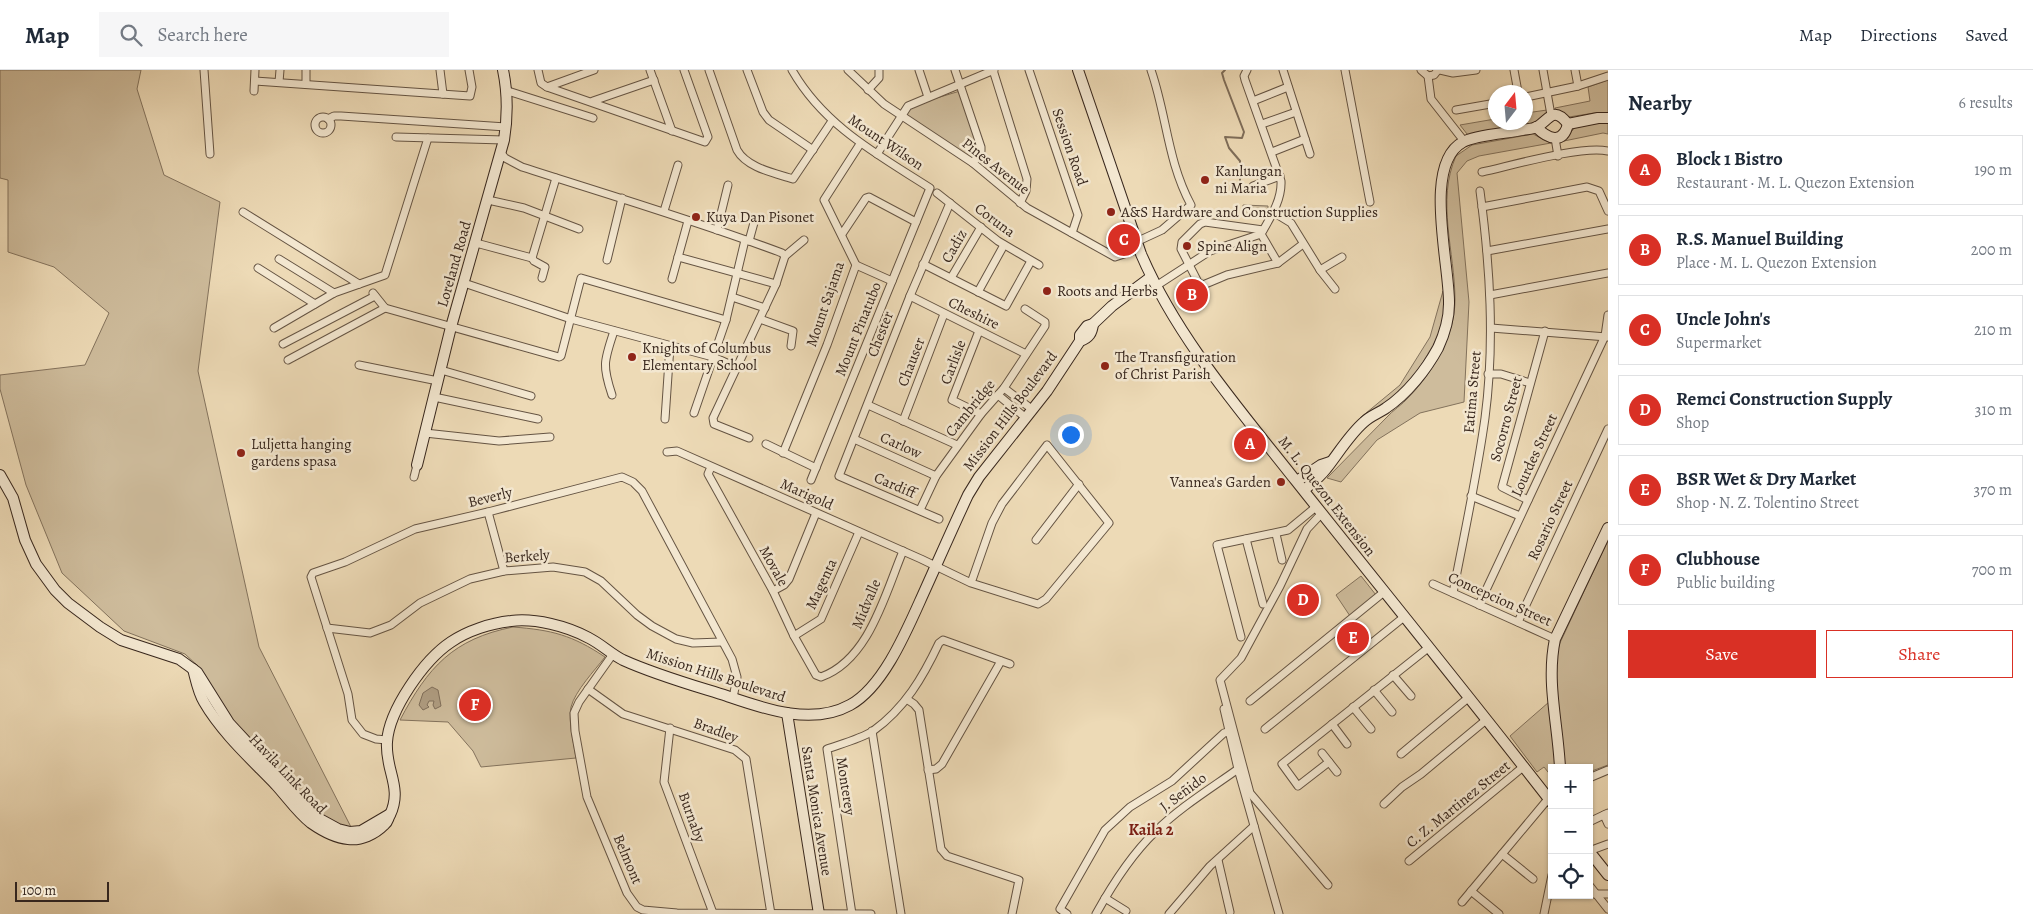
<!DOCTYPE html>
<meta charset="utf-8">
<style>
body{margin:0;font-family:Alegreya,serif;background:#f6f6f7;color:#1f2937}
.controls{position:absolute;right:15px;bottom:15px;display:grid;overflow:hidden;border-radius:0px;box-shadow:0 1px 4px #0004}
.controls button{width:45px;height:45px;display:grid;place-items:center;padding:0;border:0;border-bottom:1px solid #e0e1e3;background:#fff;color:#1f2937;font:25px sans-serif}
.compass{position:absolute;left:1488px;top:15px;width:45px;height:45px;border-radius:50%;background:#fff;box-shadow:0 1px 4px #0004;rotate:16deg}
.scale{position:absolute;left:15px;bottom:12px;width:94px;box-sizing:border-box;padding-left:5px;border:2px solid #38271d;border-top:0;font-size:14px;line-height:18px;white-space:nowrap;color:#38271d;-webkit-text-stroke:4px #f3e7d0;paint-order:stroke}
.you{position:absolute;left:1070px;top:364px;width:18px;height:18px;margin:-12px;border:4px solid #fff;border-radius:50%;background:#1a73e8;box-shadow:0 0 0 8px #1a73e833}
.badge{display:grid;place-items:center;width:32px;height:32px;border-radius:50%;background:#d93025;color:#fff;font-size:16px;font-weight:700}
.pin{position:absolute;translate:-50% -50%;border:2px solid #fff;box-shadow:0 1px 5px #0006}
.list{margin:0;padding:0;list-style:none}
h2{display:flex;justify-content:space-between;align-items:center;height:65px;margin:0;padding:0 20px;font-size:21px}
h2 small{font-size:16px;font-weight:400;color:#747a83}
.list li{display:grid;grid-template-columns:32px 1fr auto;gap:15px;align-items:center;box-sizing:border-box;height:70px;margin:0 10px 10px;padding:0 10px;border:1px solid #e0e1e3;border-radius:0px}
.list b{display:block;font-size:19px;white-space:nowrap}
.list p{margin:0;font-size:16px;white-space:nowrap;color:#747a83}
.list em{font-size:16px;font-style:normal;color:#747a83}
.actions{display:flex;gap:10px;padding:15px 20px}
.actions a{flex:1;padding:11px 0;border:1px solid #d93025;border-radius:0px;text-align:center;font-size:18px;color:#d93025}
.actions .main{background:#d93025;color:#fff}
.icon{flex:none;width:28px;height:28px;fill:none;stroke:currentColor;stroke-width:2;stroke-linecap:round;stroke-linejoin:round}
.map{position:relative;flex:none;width:1608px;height:844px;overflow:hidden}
header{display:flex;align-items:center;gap:30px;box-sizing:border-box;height:70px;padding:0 25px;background:#fff;border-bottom:1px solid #e0e1e3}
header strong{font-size:24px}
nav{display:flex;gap:28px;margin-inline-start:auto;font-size:18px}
.search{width:350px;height:45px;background:#f6f6f7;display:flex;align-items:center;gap:12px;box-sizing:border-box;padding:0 18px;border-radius:0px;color:#747a83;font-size:19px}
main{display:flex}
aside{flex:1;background:#fff}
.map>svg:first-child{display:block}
</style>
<header>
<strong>Map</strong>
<div class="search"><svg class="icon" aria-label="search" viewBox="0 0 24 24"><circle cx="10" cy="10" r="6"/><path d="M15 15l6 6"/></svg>Search here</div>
<nav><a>Map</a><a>Directions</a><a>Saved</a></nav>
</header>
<main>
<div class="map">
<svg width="1608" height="844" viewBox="0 0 1608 844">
<rect width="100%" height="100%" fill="#eddab6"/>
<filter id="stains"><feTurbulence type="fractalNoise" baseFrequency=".004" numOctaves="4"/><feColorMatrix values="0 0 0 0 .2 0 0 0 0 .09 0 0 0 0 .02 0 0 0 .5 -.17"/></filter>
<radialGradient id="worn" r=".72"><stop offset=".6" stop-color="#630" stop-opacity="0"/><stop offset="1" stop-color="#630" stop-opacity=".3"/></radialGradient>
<g fill="#cebc9c" stroke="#83725c">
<path d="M0 0H141L137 19 164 105 220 132 198 301 259 577 352 759 339 757 316 744 222 639 199 597 185 584 124 561 62 503 26 415 0 319V305L85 295 109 243 54 197 8 182V110L0 108Z"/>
<path d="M1608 10V43H1594L1569 47 1556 42 1555 38 1590 31 1588 17Z"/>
<path d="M960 21 978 77 974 88H971L906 47V43L910 36Z"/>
<path d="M1547 40 1548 43 1538 53 1473 65 1467 64 1460 55 1495 49 1496 52H1526V43Z"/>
<path d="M1608 52V64L1603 63 1564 71 1575 57 1594 53Z"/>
<path d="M1533 64 1551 73 1479 86 1467 91 1457 103 1469 232 1464 332 1420 343 1377 370 1341 412 1327 408C1347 388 1366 368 1386 348 1393 340 1402 335 1409 327 1433 302 1455 265 1455 230 1455 182 1436 131 1456 86L1472 75Z"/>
<path d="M1243 135 1268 136V146L1243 145Z"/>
<path d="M1443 221 1445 239 1439 265 1416 304 1398 325 1360 348 1400 315 1430 267Z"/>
<path d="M1608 470V695L1589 702V698H1564C1559 658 1549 615 1559 575Z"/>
<path d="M1361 506 1376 525 1350 546 1336 525Z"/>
<path d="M513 557C552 560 572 565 605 587 595 600 575 621 571 637 568 653 574 673 576 688L481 697 473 681 448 652 400 650C428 597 453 569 513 557Z"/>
<path d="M1549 632 1556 698H1552V707L1544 697 1537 702 1510 666Z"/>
</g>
<path fill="#af9d82" stroke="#7f6e5a" d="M432 617 438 620 441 636 435 639 433 635 434 631H429L427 635 429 637 423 640 419 635 423 623Z"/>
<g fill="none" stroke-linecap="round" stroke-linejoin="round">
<path stroke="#7f6e5a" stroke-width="2" d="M1225 0 1222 3 1224 10 1244 62 1242 68 1225 67 1229 78 1240 91V115"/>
<defs>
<g id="street">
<path d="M204 0 210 84"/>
<path d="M440 0 443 24"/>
<path d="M538 0 541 13 547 17 705 72 708 67 684 0"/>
<path d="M650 0 672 61"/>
<path d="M709 0 737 80C747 98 775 103 793 109L832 51"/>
<path d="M747 0 763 42 769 50 813 80"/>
<path d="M792 0C824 56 877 84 930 118L811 410"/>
<path d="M848 0 884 34 973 93 1027 138 1115 187 1139 179"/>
<path d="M919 0 928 27"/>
<path d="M955 0 981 77V81L973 93"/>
<path d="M993 0 1027 109 1026 121 1020 133"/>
<path d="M1029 0 1078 145 1072 163"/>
<path d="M1283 0 1310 84"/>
<path d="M1345 0 1370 132"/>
<path d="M1421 0 1428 6 1434 5 1438 0"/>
<path d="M1440 0 1453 3 1476 0"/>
<path d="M1514 0 1518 22"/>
<path d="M1543 0 1551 45"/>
<path d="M1575 0 1578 16"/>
<path d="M1428 6 1431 29 1464 71"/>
<path d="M255 11 470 26 472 17 469 0"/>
<path d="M279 12 280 0"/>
<path d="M306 14V0"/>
<path d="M547 17 594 0"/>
<path d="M868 20 879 8V0"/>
<path d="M254 21 255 0"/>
<path d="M508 21 593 48"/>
<path d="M1526 27 1578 16 1608 6"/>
<path d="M593 31 654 10"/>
<path d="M1253 31 1288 17"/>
<path d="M1456 40 1496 33"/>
<circle cx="323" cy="55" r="8"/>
<path d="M328 49 334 46H341L506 57"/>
<path d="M1262 54 1296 42"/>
<path d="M396 67 504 70"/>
<path d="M1555 68 1558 86"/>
<path d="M1272 82 1305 69"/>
<path d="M501 83 505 88 522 97C609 125 697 151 782 183L785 186"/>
<path d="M877 84 908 36 994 0"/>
<path d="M1482 102C1510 96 1582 75 1608 81"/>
<path d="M1253 116 1280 106"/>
<path d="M937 123 998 171 1039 195"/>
<path d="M488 130 524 138 579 159"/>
<path d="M1482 137 1587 117 1599 121 1608 141"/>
<path d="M664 141 678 95"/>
<path d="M243 142 359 214"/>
<path d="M1273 142 1291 153 1320 200 1335 219"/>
<path d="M717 160 728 115"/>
<path d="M1263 160 1205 152 1200 154 1182 172 1181 179 1198 212 1203 215 1227 205 1278 193 1303 174"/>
<path d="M842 164 866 128 869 127 916 152"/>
<path d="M1261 164 1278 193"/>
<path d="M749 171 755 149"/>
<path d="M1136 172 1162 160 1191 135C1167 90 1167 46 1151 0"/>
<path d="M476 173 532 188 534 191 545 197 542 208"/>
<path d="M1487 181 1608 159"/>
<path d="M678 187 776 214"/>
<path d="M532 188 556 108"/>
<path d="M279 189 334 223"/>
<path d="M607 190 622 128"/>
<path d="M923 194 1006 236 1031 191"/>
<path d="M856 195 892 211"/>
<path d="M258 198 315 234"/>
<path d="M1320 200 1342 187"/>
<path d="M951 208 981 157"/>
<path d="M672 209 688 151"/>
<path d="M464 213 571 249 713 287 736 297"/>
<path d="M1156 216 1210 181 1261 164C1270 148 1282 130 1281 111L1245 10 1244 6 1247 0"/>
<path d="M978 222 1004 175"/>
<path d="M373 223 385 238 559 287 561 286 581 208 726 250"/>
<path d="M1490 225 1608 203"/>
<path d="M910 226 1026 284"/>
<path d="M732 227 765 238"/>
<path d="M760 249 793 261 791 276"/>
<path d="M274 258 334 223 385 205 428 68"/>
<path d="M1491 258 1607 267"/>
<path d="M979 261 952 330 981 344"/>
<path d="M283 274 375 226"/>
<path d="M288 290 385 238"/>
<path d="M359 295 438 311"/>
<path d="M441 300 531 326"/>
<path d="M1488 304H1501L1530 313"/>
<path d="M1004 318 1033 340"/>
<path d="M612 325C602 295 604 291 614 261"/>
<path d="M998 325 1026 348"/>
<path d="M434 327 538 349"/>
<path d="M868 335 957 375"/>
<path d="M694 343 726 250 745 170"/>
<path d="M665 349 670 276"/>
<path d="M903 351 944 244"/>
<path d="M425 363 499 371 550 367"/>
<path d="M749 368 714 354 713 348 776 214 785 186 804 170"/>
<path d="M854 369 936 406"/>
<path d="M766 374 816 398"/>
<path d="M667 382 677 381 921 489 971 513 1038 534 1046 529 1109 453 1047 375 1002 434 992 453 971 513"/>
<path d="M783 383 827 275 856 195 824 130 860 74"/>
<path d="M711 397 708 404 773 521 794 566 816 605 821 607C869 590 885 524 903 481"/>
<path d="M414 407 417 395"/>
<path d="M1471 426 1520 446"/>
<path d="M1528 430 1502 417 1545 261"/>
<path d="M920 440 936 406 981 344 1004 318 1045 256V252L1025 239"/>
<path d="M488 442 504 501"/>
<path d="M1322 443 1307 459 1280 516 1241 588 1220 610 1250 723 1328 815"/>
<path d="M939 449 839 406 910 226 950 133"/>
<path d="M1276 464 1282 490"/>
<path d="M1246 469 1263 534"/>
<path d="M1036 470 1079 414"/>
<path d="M1433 514 1555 569"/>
<path d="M773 521 784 515 789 509 816 443"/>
<path d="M1453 523C1464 465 1477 406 1485 348 1495 272 1490 196 1480 121"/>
<path d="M1479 535 1605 266 1608 245"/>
<path d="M1518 552 1608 359"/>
<path d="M327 558 370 563 391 555 420 533 470 509 504 501 553 497 585 502 601 511 637 545 652 556 676 569 693 573 721 572"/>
<path d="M794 566 821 549 859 462"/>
<path d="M1241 567 1217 475 1288 460 1317 436"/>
<path d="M613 584 579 632 574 643 575 661 587 727 627 823 637 837 643 840 677 843 871 844"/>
<path d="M1393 605 1411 626"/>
<path d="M588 619 623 644 735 680 746 689 771 844"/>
<path d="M1374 620 1392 642"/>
<path d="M908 630 914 634 919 640 941 779 947 786 1019 810 1012 844"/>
<path d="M1250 631 1384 522"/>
<path d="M1353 637 1371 659"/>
<path d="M1224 639 1238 699 1279 844"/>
<path d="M1332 654 1347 674"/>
<path d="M670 658 664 712 713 843"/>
<path d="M1265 659 1404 547"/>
<path d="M872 661 901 844"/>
<path d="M387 670 376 669 363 664 352 650 348 624 311 507 313 503 345 492 415 459 488 442 622 407 633 412 642 421 732 589 737 607 733 628"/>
<path d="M1322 683 1337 702"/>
<path d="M1401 684 1468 628"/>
<path d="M1329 692 1298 716 1282 694 1428 578"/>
<path d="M928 700 936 699 942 694 1001 591"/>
<path d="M1589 708 1608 700"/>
<path d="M1384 734 1402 717 1421 704 1486 650"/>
<path d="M1604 745 1608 754"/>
<path d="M1589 752 1608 743"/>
<path d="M1589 781 1608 774"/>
<path d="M1502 784 1533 809"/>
<path d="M1218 790 1230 842"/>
<path d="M1409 791 1523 697"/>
<path d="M1589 815 1608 839"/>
<path d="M1471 821 1499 844"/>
<path d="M1589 824H1608"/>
<path d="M1105 828 1126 841"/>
<path d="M1462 832 1548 729"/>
<path d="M852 844 827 679C841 674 860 669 873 661 905 638 923 607 939 573L943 570 1010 594"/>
<path d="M1067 844 1060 839 1105 760 1130 737 1172 711 1224 663 1228 662"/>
<path d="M1096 844C1112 815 1131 785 1155 762 1179 738 1210 719 1238 699"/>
<path d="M1169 844 1210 796 1254 756"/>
<path d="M1544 844 1552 805"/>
</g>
<g id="secondary">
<path d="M1078 0 1141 184C1177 268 1240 340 1296 411 1381 518 1468 625 1552 733"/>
<path d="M1568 54 1598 48H1608"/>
<path d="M1536 57C1548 69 1563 75 1568 54"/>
<path d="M1080 271V265L1087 256 1093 254 1112 236 1151 207"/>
<path d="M417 395 451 257 504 70C508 45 508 24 503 0"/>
<path d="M0 405 13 428 25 470 36 494 55 520 68 533 100 557 121 570 179 589 197 602 229 653 316 747 338 759 350 762 361 761 390 744"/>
<path d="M1297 411 1321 395 1330 392"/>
<path d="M1304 420C1311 414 1320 407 1326 399 1338 384 1349 365 1364 352 1370 346 1379 343 1386 338 1407 324 1426 300 1438 278 1444 265 1449 248 1449 234 1450 195 1422 94 1463 72 1475 65 1508 63 1522 60 1527 59 1533 59 1537 57 1549 50 1553 35 1568 54"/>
<path d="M193 599C196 610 198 622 204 632 222 663 251 689 276 715 287 727 298 743 311 753 321 760 336 768 348 769 361 771 375 764 384 755 389 751 387 750 390 745 403 717 385 701 387 672 389 640 424 590 451 572 467 561 491 553 511 551 535 548 567 556 589 568 601 574 611 584 623 590 656 605 692 615 727 626 765 639 812 656 850 635 885 616 909 555 925 520 939 489 953 457 968 425L979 407 1047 321 1080 271C1089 268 1092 263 1093 254"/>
<path d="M787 643 819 844"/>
<path d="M1560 698C1558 654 1546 612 1555 569L1608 458"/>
<path d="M1589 781 1608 805"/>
</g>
</defs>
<use href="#street" stroke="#655443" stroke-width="9"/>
<use href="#secondary" stroke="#38271d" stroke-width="12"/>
<use href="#street" stroke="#f3e7d0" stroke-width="7"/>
<use href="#secondary" stroke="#f3e7d0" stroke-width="10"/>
</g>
<g fill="#8f2418" stroke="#f3e7d0" stroke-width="2">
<circle cx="1205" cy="110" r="5"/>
<circle cx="1111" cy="142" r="5"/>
<circle cx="696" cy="147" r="5"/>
<circle cx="1187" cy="176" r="5"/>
<circle cx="1047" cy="221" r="5"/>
<circle cx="632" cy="287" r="5"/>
<circle cx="1105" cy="296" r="5"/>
<circle cx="241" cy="383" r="5"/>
<circle cx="1281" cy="412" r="5"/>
</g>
<g text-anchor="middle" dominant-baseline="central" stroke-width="5" stroke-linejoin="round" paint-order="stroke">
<g font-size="15" fill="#38271d" stroke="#f3e7d0">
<text transform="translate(886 72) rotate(34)">Mount Wilson</text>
<text transform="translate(1070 77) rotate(71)">Session Road</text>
<text transform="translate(996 96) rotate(38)">Pines Avenue</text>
<text transform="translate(995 150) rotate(37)">Coruna</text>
<text transform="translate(954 176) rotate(-60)">Cadiz</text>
<text transform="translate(454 194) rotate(-74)">Loreland Road</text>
<text transform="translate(825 234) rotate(-71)">Mount Sajama</text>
<text transform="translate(974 243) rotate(26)">Cheshire</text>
<text transform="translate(858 259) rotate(-68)">Mount Pinatubo</text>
<text transform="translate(880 264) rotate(-69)">Chester</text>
<text transform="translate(911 292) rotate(-69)">Chauser</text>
<text transform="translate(953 292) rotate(-69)">Carlisle</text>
<text transform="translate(1472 322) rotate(-85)">Fatima Street</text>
<text transform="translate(970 338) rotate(-51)">Cambridge</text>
<text transform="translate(1010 341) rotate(-53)">Mission Hills Boulevard</text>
<text transform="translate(1506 349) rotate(-75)">Socorro Street</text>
<text transform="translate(901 375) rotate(24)">Carlow</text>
<text transform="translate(1534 385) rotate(-65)">Lourdes Street</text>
<text transform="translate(895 415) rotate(23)">Cardiff</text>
<text transform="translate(807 424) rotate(24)">Marigold</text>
<text transform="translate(1327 426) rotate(52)">M. L. Quezon Extension</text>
<text transform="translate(490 427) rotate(-14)">Beverly</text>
<text transform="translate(1550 450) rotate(-65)">Rosario Street</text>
<text transform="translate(527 486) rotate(-4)">Berkely</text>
<text transform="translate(774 496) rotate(61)">Movale</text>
<text transform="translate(821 514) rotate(-65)">Magenta</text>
<text transform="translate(1500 529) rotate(24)">Concepcion Street</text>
<text transform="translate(866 534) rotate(-67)">Midvalle</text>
<text transform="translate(716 605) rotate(18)">Mission Hills Boulevard</text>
<text transform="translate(716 660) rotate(20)">Bradley</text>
<text transform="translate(288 704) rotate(46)">Havila Link Road</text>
<text transform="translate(846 716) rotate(81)">Monterey</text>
<text transform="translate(1183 722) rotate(-37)">J. Señido</text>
<text transform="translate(1458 734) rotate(-39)">C. Z. Martinez Street</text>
<text transform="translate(817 741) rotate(81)">Santa Monica Avenue</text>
<text transform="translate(692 747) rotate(70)">Burnaby</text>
<text transform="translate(628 789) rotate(67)">Belmont</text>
</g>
<g font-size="15" fill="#38271d" stroke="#f3e7d0" text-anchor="start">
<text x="1215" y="101">Kanlungan<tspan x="1215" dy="17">ni Maria</tspan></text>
<text x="1121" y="142">A&amp;S Hardware and Construction Supplies</text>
<text x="706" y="147">Kuya Dan Pisonet</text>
<text x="1197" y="176">Spine Align</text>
<text x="1057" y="221">Roots and Herbs</text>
<text x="642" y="278">Knights of Columbus<tspan x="642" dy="17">Elementary School</tspan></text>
<text x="1115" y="287">The Transfiguration<tspan x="1115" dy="17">of Christ Parish</tspan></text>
<text x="251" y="374">Luljetta hanging<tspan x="251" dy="17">gardens spasa</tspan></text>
<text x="1271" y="412" text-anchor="end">Vannea's Garden</text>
</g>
<g font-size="16" font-weight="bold" fill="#7a1f14" stroke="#f3e7d0">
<text x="1151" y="760">Kaila 2</text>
</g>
</g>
<rect width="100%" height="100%" filter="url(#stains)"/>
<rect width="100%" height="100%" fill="url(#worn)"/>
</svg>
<div class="controls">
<button>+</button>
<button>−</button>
<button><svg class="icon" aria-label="locate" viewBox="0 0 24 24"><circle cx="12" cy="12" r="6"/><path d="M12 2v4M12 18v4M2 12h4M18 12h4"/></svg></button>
</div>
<svg class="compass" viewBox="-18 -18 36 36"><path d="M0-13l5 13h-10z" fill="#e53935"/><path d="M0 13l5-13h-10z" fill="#747a83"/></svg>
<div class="scale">100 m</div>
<div class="you"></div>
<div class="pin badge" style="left:1250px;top:374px">A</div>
<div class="pin badge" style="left:1192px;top:225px">B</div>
<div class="pin badge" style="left:1124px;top:170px">C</div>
<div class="pin badge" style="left:1303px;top:530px">D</div>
<div class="pin badge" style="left:1353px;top:568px">E</div>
<div class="pin badge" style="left:475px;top:635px">F</div>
</div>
<aside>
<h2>Nearby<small>6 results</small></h2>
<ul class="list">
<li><span class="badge">A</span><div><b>Block 1 Bistro</b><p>Restaurant · M. L. Quezon Extension</p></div><em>190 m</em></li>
<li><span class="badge">B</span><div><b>R.S. Manuel Building</b><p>Place · M. L. Quezon Extension</p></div><em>200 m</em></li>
<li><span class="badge">C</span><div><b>Uncle John's</b><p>Supermarket</p></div><em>210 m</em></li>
<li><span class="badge">D</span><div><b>Remci Construction Supply</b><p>Shop</p></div><em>310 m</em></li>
<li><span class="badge">E</span><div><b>BSR Wet &amp; Dry Market</b><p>Shop · N. Z. Tolentino Street</p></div><em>370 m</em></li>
<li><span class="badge">F</span><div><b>Clubhouse</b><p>Public building</p></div><em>700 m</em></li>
</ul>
<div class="actions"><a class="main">Save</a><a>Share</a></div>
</aside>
</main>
